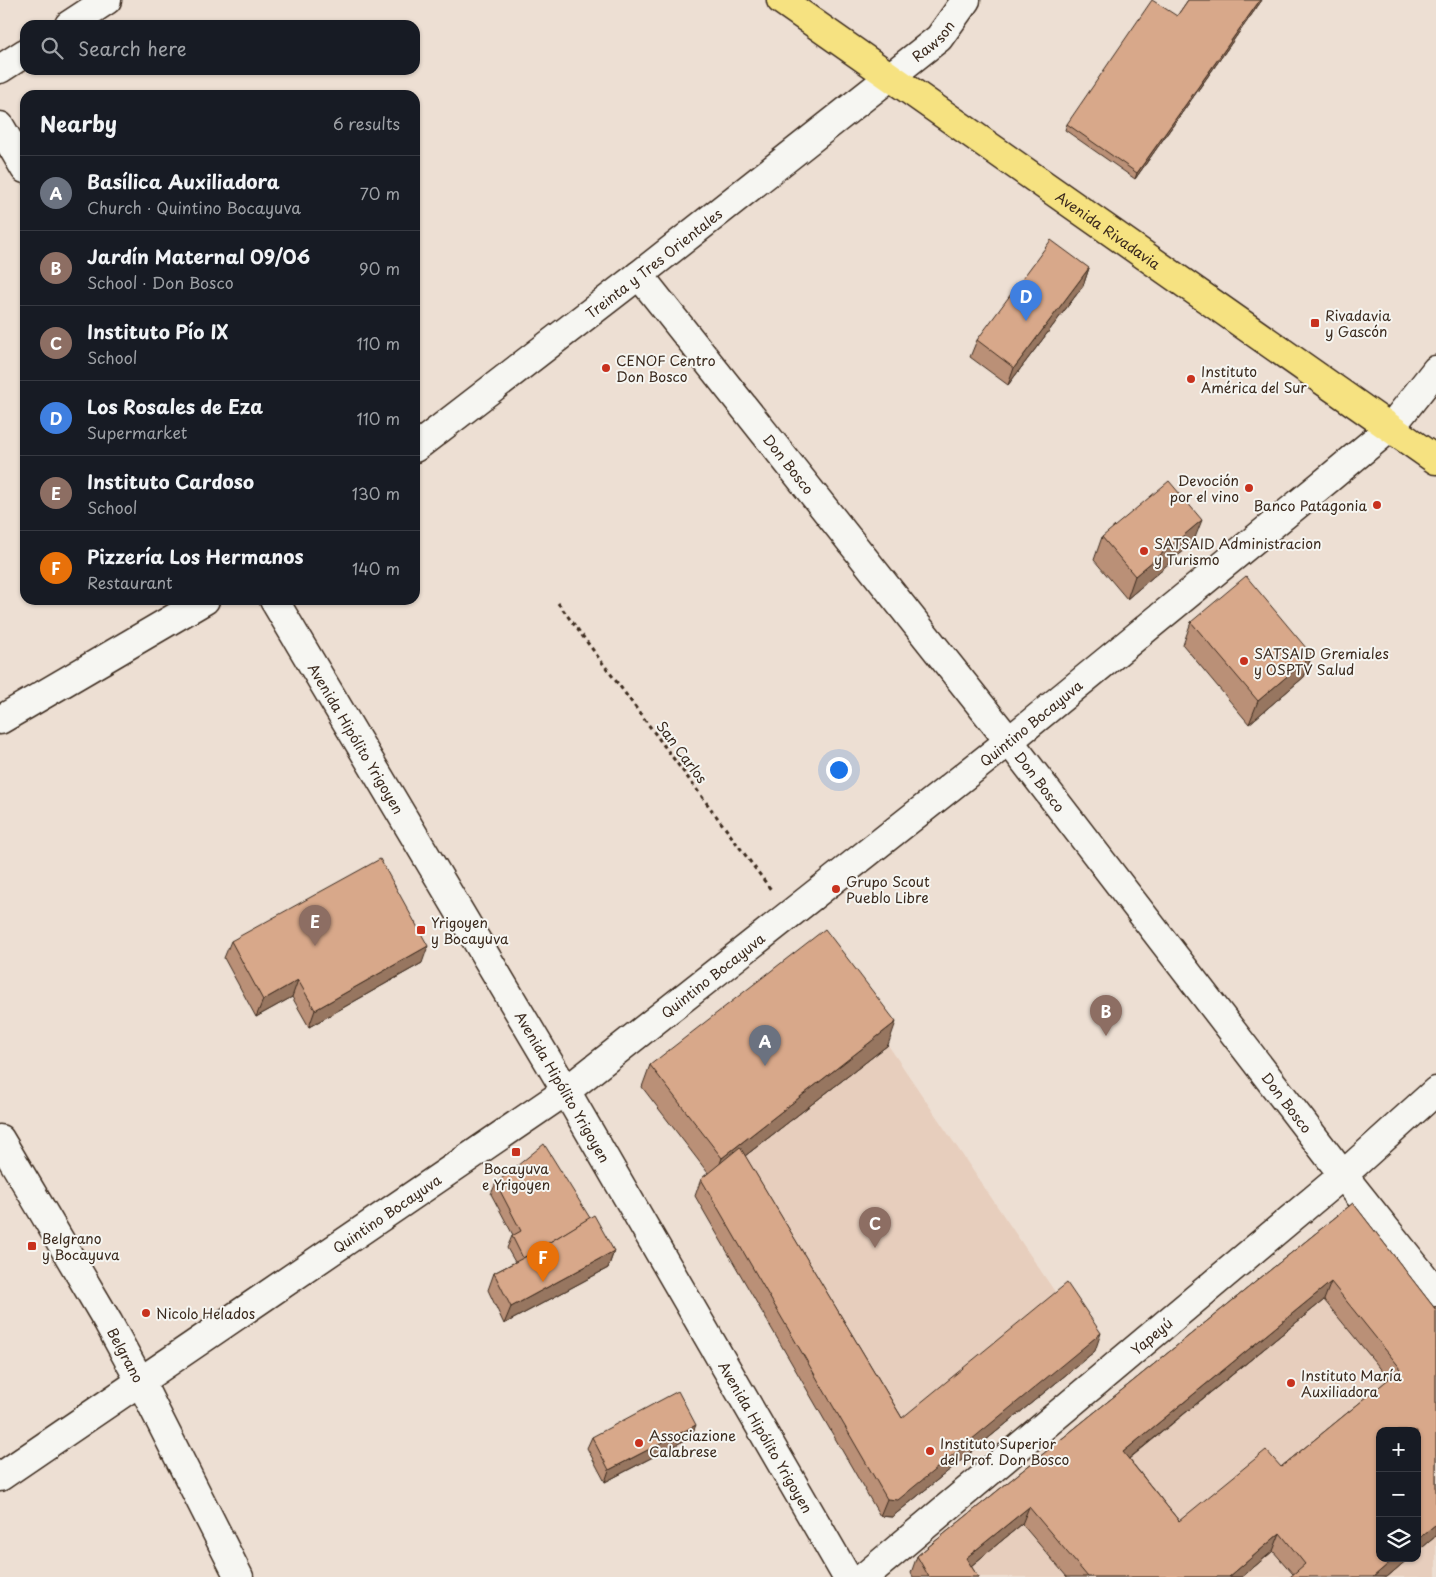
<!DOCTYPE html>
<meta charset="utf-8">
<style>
body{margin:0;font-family:"Playpen Sans",sans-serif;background:#242831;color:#f1f3f6}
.controls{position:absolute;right:15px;bottom:15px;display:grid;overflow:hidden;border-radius:10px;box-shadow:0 1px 4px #0004}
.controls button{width:45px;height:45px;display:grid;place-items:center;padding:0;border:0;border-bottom:1px solid #363941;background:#171b24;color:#f1f3f6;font:25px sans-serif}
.you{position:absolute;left:838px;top:769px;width:18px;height:18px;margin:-12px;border:4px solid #fff;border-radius:50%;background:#1a73e8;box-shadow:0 0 0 8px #1a73e833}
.badge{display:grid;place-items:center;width:32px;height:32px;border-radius:50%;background:#0f766e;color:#fff;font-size:16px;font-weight:700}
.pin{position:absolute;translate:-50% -41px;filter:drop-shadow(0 1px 2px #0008)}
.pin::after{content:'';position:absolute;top:26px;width:18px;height:15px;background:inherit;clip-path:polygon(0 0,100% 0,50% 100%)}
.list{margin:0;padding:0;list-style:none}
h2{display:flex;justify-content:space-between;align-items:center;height:65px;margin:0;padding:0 20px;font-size:21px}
h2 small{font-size:16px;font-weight:400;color:#9ea1a6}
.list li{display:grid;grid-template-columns:32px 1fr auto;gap:15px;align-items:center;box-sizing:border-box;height:75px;padding:0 20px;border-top:1px solid #363941}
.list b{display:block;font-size:19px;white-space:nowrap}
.list p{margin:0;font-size:16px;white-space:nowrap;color:#9ea1a6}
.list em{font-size:16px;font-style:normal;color:#9ea1a6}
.icon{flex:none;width:28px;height:28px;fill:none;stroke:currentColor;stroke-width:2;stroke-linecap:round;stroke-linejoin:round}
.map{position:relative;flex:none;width:1436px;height:1577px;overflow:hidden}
.search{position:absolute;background:#171b24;box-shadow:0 1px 4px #0004;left:20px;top:20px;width:400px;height:55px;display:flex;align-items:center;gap:12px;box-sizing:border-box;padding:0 18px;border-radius:15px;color:#9ea1a6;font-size:19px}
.panel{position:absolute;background:#171b24;box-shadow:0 1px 4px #0004;left:20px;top:90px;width:400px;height:515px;border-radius:15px}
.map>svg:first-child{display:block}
</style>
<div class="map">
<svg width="1436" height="1577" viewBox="0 0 1436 1577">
<rect width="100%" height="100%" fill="#eddfd3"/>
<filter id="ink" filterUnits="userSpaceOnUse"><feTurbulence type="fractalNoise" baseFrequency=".02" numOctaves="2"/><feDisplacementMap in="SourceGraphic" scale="10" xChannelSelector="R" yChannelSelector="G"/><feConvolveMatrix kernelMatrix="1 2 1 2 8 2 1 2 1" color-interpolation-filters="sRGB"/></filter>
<g filter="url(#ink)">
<g fill="#e7cebd" fill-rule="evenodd">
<path d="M888 1045 1095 1351 892 1517 880 1516 695 1196Z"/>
<path d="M1346 1221 1436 1335V1577H913L911 1573ZM1380 1431H1417V1558H1380Z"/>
</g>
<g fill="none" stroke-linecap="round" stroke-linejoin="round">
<defs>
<g id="street">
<path d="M69 25 107 0"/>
<path d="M0 69 25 53"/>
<path id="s1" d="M639 275 1009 741 1343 1175 1436 1292"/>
<path id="s2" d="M415 448 639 275 939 38 966 0"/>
<path d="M0 720 205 600"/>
<path id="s3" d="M0 1139 108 1322 140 1381 239 1577"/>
<path id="s4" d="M0 1477 566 1091 1009 741 1331 477 1391 427 1436 370"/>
<path id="s5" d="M864 1577 1343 1175 1436 1091"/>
</g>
<g id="secondary">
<path d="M0 126 25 169"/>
<path id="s6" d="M274 600 566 1091 847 1577"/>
</g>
<g id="primary">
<path id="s7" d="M781 0 1436 460"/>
</g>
</defs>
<use href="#street" stroke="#3b2a1e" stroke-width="31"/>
<use href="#secondary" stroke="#3b2a1e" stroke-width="31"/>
<use href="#primary" stroke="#3b2a1e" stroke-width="31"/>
<path stroke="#3b2a1e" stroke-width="3" stroke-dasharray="4 4" stroke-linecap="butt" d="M558 603 772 891"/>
<use href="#street" stroke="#f6f6f2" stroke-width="28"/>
<use href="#secondary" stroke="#f6f6f2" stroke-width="28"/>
<use href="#primary" stroke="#f6e281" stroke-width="28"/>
</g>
<g fill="#ba9077" stroke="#3b2a1e" fill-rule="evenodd">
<path d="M1188 0H1262L1135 179 1065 130 1067 124 1177 16Z"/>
<path d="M1089 268 1083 286 1008 385 970 357 977 340Z"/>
<path d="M1102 537 1193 543 1127 599 1094 560Z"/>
<path d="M1191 622 1312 655 1304 677 1249 724 1183 645Z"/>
<path d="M231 941 422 963 309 1027 292 997 256 1017 224 958Z"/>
<path d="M888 1045 745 1156 902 1418 1095 1351 892 1517 880 1516 695 1196 701 1179 708 1173 642 1087 650 1065Z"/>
<path d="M496 1183 590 1218 614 1251 608 1268 504 1324 488 1290 494 1273 515 1262 507 1248 512 1236 513 1235 491 1194Z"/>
<path d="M1353 1203 1436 1310V1536L1417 1552 1380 1558H1409L1387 1577 1293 1574 1273 1551 1242 1577H1067L1022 1524 971 1566 978 1577H913L911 1573 917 1556ZM1324 1300 1389 1379 1281 1467 1179 1521 1129 1459Z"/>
<path d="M592 1437H691L605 1482 587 1448Z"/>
</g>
<g fill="#977661" stroke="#3b2a1e">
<path d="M1260 0H1262L1135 179 1137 173Z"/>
<path d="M1089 268 1083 286 1008 385 1014 368Z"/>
<path d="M1202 520 1193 543 1127 599 1135 576Z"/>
<path d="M1312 655 1304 677 1249 724 1258 701Z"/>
<path d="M428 946 422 963 309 1027 315 1010Z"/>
<path d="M298 980 292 997 256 1017 263 1000Z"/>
<path d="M896 1022 888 1045 714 1180 722 1158Z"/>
<path d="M614 1251 608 1268 504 1324 511 1307Z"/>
<path d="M1331 1282 1324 1300 1116 1469 1123 1452Z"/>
<path d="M1101 1333 1095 1351 892 1517 880 1516 887 1499Z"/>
<path d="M696 1425 691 1437 605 1482 609 1470Z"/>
<path d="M1029 1507 1022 1524 960 1575 966 1558Z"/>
<path d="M1436 1524V1536L1417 1552V1540Z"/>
<path d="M1280 1533 1273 1551 1242 1577H1229Z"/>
<path d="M1395 1558H1409L1387 1577H1373Z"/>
</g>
<g fill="#d8a88a" stroke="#3b2a1e" fill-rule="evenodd">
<path d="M1152 0 1177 16 1188 0H1260L1137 173 1067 124Z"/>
<path d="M1051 240 1089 268 1014 368 977 340Z"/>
<path d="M1169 481 1202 520 1135 576 1102 537Z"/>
<path d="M1246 576 1312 655 1258 701 1191 622Z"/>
<path d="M380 859 428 946 315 1010 298 980 263 1000 231 941Z"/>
<path d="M825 929 896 1022 722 1158 650 1065Z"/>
<path d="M544 1144 590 1218 523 1258 512 1236 521 1231 496 1183Z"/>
<path d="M740 1147 902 1418 1067 1283 1101 1333 898 1500 887 1499 701 1179Z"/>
<path d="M1353 1203 1436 1310V1524L1417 1540V1431H1380V1558H1395L1373 1577H1290L1305 1564 1280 1533 1229 1577H1088L1029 1507 966 1558 978 1577H929L917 1556ZM1331 1282 1401 1369 1281 1467 1266 1450 1179 1521 1123 1452Z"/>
<path d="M594 1215 614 1251 511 1307 494 1273 527 1256Z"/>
<path d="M678 1391 696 1425 609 1470 592 1437Z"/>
</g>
</g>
<g fill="#c8321e" stroke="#f6f6f2" stroke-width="2">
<rect x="1310" y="318" width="10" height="10" rx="2.5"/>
<circle cx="606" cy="368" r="5"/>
<circle cx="1191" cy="379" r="5"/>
<circle cx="1249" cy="488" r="5"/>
<circle cx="1377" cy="505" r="5"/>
<circle cx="1144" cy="551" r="5"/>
<circle cx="1244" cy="661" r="5"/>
<circle cx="836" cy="889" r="5"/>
<rect x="416" y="925" width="10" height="10" rx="2.5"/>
<rect x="511" y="1147" width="10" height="10" rx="2.5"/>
<rect x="27" y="1241" width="10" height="10" rx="2.5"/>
<circle cx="146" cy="1313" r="5"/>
<circle cx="1291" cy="1383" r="5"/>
<circle cx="639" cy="1443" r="5"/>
<circle cx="930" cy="1451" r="5"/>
</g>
<g text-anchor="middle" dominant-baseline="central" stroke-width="4" stroke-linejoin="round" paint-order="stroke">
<g font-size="14" fill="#3b2a1e" stroke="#f6f6f2">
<text stroke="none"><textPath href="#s2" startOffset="659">Rawson</textPath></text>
<text stroke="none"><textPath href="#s7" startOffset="400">Avenida Rivadavia</textPath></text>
<text stroke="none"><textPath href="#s2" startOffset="302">Treinta y Tres Orientales</textPath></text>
<text stroke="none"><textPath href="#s1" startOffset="241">Don Bosco</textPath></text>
<text stroke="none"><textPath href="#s4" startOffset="1278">Quintino Bocayuva</textPath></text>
<text stroke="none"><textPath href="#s6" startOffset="161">Avenida Hipólito Yrigoyen</textPath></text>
<text transform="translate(682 752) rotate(53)">San Carlos</text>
<text stroke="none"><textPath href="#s1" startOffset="646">Don Bosco</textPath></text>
<text stroke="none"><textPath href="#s4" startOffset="872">Quintino Bocayuva</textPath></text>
<text stroke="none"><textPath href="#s6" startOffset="566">Avenida Hipólito Yrigoyen</textPath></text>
<text stroke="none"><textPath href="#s1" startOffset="1051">Don Bosco</textPath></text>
<text stroke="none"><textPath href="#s4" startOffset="468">Quintino Bocayuva</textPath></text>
<text stroke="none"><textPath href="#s5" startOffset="375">Yapeyú</textPath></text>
<text stroke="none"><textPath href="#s3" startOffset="250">Belgrano</textPath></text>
<text stroke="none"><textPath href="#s6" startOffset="971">Avenida Hipólito Yrigoyen</textPath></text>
</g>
<g font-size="14" fill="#3b2a1e" stroke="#f6f6f2" text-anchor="start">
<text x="1325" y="315">Rivadavia<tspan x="1325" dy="16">y Gascón</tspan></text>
<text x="616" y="360">CENOF Centro<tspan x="616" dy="16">Don Bosco</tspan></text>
<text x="1201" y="371">Instituto<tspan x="1201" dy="16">América del Sur</tspan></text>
<text x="1239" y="480" text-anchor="end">Devoción<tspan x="1239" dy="16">por el vino</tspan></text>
<text x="1367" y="505" text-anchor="end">Banco Patagonia</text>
<text x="1154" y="543">SATSAID Administracion<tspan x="1154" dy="16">y Turismo</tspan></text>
<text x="1254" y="653">SATSAID Gremiales<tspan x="1254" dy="16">y OSPTV Salud</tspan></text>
<text x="846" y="881">Grupo Scout<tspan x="846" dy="16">Pueblo Libre</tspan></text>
<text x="431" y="922">Yrigoyen<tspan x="431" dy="16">y Bocayuva</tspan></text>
<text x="516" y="1168" text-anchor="middle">Bocayuva<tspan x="516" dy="16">e Yrigoyen</tspan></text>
<text x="42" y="1238">Belgrano<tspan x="42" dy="16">y Bocayuva</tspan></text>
<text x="156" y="1313">Nicolo Helados</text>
<text x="1301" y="1375">Instituto María<tspan x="1301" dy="16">Auxiliadora</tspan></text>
<text x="649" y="1435">Associazione<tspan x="649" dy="16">Calabrese</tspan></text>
<text x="940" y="1443">Instituto Superior<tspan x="940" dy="16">del Prof. Don Bosco</tspan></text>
</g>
</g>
</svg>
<div class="controls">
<button>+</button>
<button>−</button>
<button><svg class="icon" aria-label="layers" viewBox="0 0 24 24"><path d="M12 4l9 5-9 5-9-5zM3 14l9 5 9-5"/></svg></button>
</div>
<div class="you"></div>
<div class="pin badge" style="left:765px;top:1066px;background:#6b7280">A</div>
<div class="pin badge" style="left:1106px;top:1036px;background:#8d6e63">B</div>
<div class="pin badge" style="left:875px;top:1248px;background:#8d6e63">C</div>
<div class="pin badge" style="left:1026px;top:321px;background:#3f7fe0">D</div>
<div class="pin badge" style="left:315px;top:946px;background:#8d6e63">E</div>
<div class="pin badge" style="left:543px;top:1282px;background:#e8710a">F</div>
<div class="search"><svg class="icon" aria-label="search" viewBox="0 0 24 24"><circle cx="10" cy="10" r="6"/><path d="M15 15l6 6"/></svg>Search here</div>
<section class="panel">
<h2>Nearby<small>6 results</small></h2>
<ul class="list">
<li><span class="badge" style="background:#6b7280">A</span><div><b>Basílica Auxiliadora</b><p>Church · Quintino Bocayuva</p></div><em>70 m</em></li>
<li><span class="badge" style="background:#8d6e63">B</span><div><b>Jardín Maternal 09/06</b><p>School · Don Bosco</p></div><em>90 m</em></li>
<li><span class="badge" style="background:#8d6e63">C</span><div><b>Instituto Pío IX</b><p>School</p></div><em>110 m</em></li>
<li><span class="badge" style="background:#3f7fe0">D</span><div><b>Los Rosales de Eza</b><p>Supermarket</p></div><em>110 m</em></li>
<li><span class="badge" style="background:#8d6e63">E</span><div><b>Instituto Cardoso</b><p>School</p></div><em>130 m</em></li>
<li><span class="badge" style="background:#e8710a">F</span><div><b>Pizzería Los Hermanos</b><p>Restaurant</p></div><em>140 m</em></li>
</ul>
</section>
</div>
